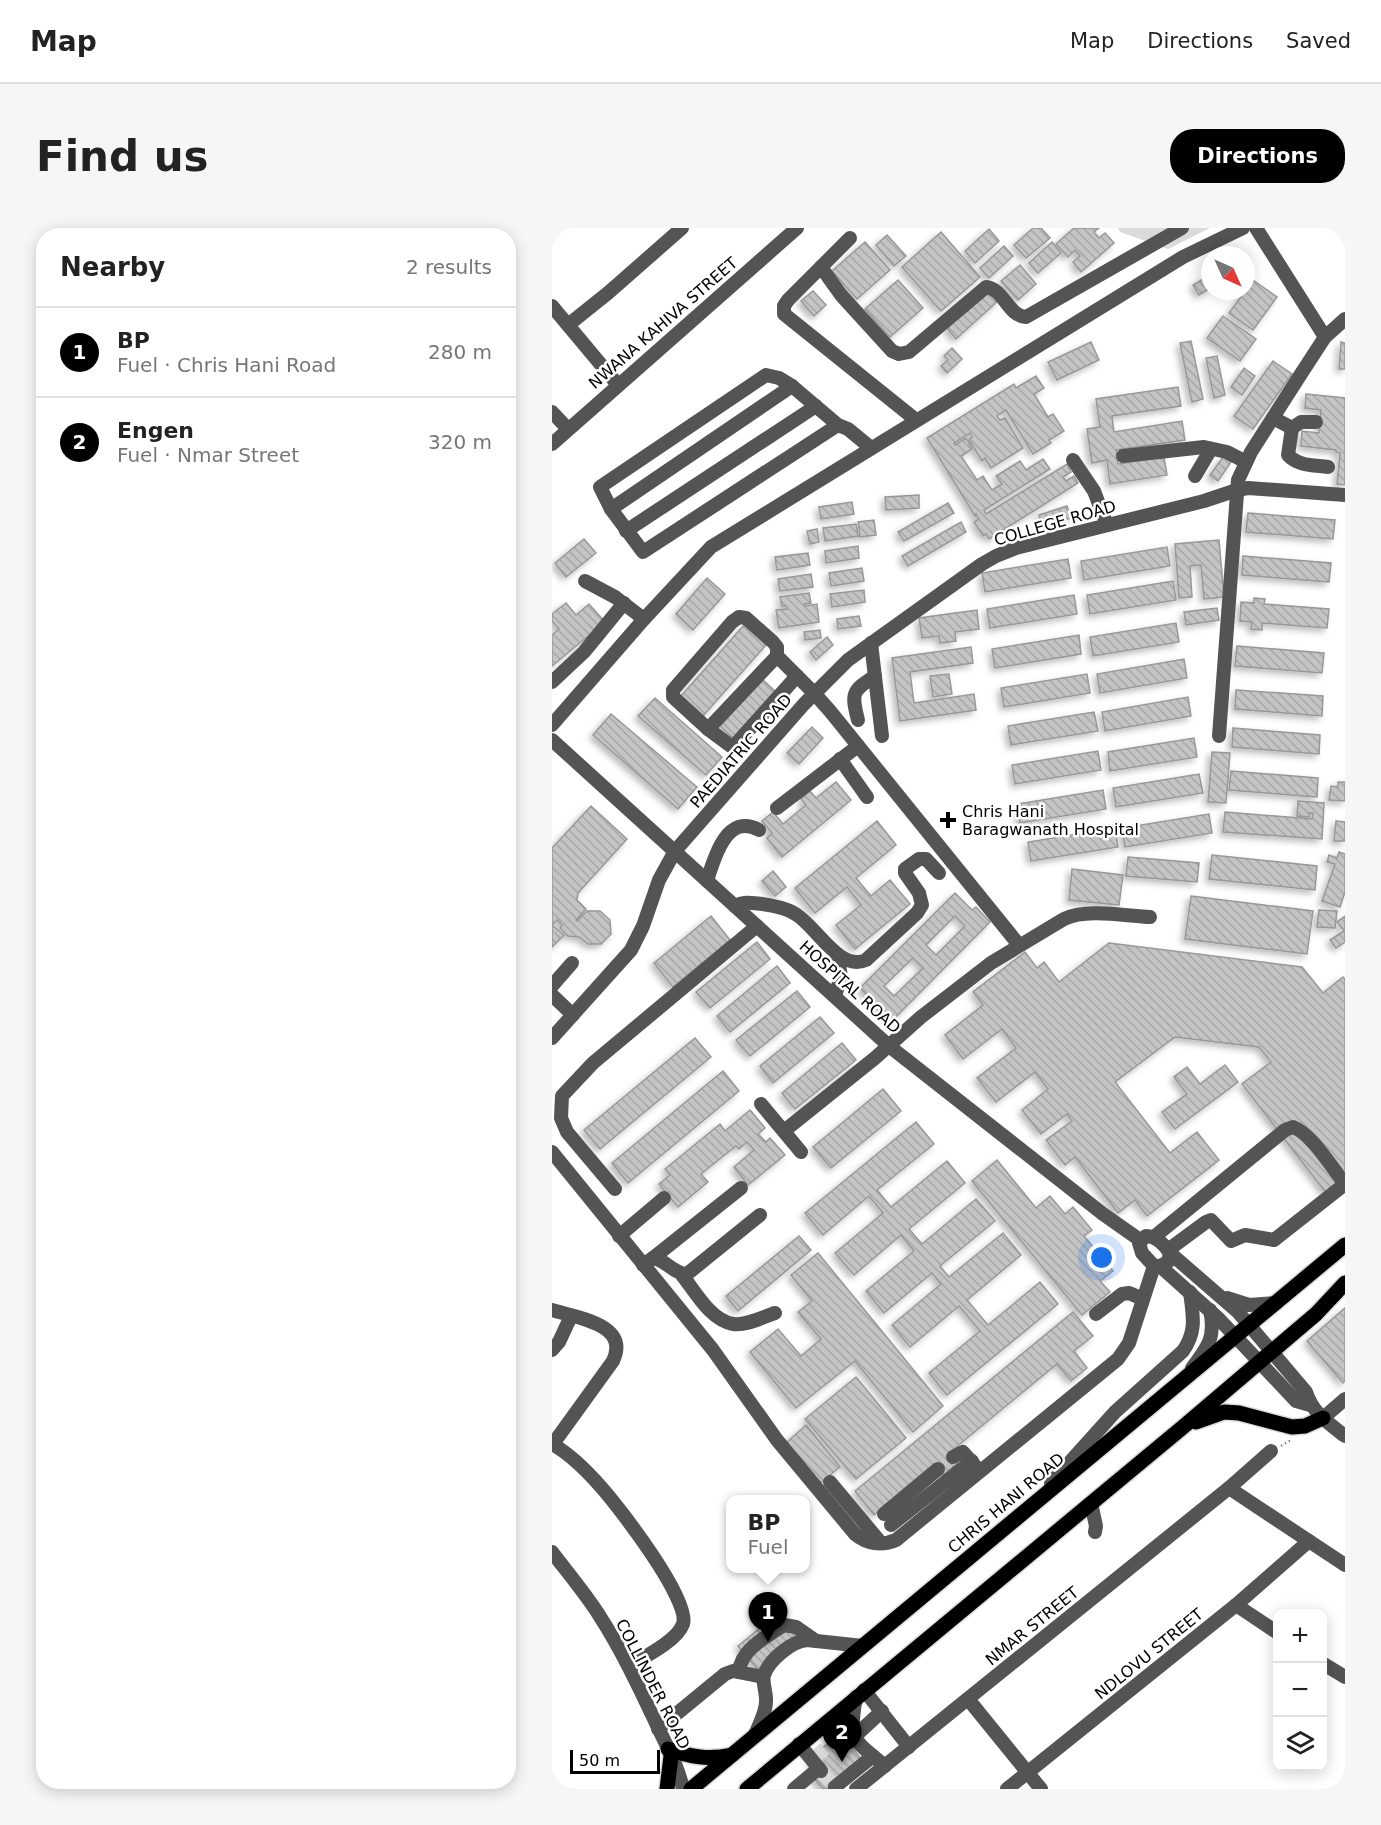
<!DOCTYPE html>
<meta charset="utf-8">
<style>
body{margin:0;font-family:"DejaVu Sans",sans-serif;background:#f6f6f6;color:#222}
.controls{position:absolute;right:18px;bottom:18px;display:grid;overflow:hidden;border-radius:12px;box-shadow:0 3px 15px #0003}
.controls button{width:54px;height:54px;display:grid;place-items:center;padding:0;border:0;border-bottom:2px solid #e0e0e0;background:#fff;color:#222;font:30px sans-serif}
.compass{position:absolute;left:649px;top:18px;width:54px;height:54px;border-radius:50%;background:#fff;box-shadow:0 3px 15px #0003;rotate:135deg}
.scale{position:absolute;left:18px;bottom:15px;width:90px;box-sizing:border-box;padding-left:6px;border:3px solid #000;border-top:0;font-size:16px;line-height:21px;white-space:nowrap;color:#000;-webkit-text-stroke:4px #fff;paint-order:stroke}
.you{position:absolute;left:550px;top:1030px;width:21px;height:21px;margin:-15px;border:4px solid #fff;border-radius:50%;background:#1a73e8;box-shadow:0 0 0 9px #1a73e833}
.badge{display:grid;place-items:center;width:39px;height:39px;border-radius:50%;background:#000;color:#fff;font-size:20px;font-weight:700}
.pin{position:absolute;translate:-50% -50px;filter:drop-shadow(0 2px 3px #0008)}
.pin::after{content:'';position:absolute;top:32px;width:21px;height:18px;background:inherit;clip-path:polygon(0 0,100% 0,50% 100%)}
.popup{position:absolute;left:174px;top:1267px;width:84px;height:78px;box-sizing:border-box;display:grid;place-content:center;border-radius:12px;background:#fff;filter:drop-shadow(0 2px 4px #0005);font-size:20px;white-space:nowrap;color:#767676}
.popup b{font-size:22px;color:#222}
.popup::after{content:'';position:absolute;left:50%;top:100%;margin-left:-12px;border:12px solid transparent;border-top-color:#fff}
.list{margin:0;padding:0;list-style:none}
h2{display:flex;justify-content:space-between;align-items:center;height:78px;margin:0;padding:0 24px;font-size:26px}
h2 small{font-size:20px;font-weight:400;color:#767676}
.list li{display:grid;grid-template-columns:39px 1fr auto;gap:18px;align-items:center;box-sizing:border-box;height:90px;padding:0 24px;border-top:2px solid #e0e0e0}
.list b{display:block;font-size:22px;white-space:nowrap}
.list p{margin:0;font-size:20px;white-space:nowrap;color:#767676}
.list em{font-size:20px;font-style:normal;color:#767676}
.icon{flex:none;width:33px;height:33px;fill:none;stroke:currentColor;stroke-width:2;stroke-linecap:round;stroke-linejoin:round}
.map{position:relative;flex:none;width:793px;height:1561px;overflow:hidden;border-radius:24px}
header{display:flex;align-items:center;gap:36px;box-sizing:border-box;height:84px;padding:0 30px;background:#fff;border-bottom:2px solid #e0e0e0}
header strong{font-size:28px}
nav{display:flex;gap:33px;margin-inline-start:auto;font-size:21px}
.intro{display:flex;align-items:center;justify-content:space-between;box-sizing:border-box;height:144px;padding:0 36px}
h1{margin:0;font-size:42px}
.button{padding:15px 27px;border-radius:24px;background:#000;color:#fff;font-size:21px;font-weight:700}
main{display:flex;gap:36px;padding:0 36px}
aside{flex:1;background:#fff;border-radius:24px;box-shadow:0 3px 15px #0003}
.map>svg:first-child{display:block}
</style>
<header>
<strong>Map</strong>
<nav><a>Map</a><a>Directions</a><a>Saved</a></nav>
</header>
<div class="intro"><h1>Find us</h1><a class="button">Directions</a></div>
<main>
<aside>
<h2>Nearby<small>2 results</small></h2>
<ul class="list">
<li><span class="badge">1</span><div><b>BP</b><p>Fuel · Chris Hani Road</p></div><em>280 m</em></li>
<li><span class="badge">2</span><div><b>Engen</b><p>Fuel · Nmar Street</p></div><em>320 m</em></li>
</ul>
</aside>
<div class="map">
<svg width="793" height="1561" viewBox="0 0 793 1561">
<defs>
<pattern id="building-back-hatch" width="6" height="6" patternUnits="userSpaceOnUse" patternTransform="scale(1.5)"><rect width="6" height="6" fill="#c4c4c4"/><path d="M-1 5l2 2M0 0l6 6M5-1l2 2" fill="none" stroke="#a7a7a7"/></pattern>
<filter id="shadow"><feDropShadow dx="-3.5" dy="3.5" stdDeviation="3" flood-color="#0004"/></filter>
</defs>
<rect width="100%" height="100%" fill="#fff"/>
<path fill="#dbdbdb" d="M566 0H658L616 21 568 4Z"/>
<g fill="url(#building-back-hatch)" stroke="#989898" stroke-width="1.5" fill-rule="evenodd" filter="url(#shadow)">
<path d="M481 0H489L498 10 474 30 462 17Z"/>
<path d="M522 0H547L542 4 547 10 553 5 562 15 529 44 521 34 528 28 523 22 516 29 504 16Z"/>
<path d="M437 1 447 13 423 35 413 23Z"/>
<path d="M389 4 428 49 389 83 350 39Z"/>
<path d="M335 7 354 28 342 38 324 17Z"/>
<path d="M313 14 338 42 305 71 280 43Z"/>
<path d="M500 14 509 25 486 45 477 35Z"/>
<path d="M452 18 461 28 437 50 428 40Z"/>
<path d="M468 37 484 56 466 72 449 53Z"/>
<path d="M658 47V60L647 67 641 57Z"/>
<path d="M346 52 371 80 338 109 313 81Z"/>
<path d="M701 52 725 69 701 102 677 85Z"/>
<path d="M437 61 447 72 404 111 394 99Z"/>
<path d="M261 63 274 77 262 88 249 73Z"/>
<path d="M671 88 704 111 688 133 655 110Z"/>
<path d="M639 113 651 171 640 174 628 115Z"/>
<path d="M539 114 547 132 505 152 496 134Z"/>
<path d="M789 114 793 115V141H787Z"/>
<path d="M400 120 410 131 395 145 389 138 396 132 392 128Z"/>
<path d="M665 128 673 167 662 170 654 130Z"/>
<path d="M721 133 740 146 701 201 682 188Z"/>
<path d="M692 140 703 148 690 167 679 159Z"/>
<path d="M484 148 492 160 482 166 496 189 501 186 512 203 497 212 499 215 481 226 454 182 445 188 448 192 453 190 471 220 439 240 433 230 430 233 417 212 420 209 418 205 402 215 403 217 414 210 420 221 409 228 425 252 431 248 440 262 450 256 444 248 468 233 474 242 491 231 498 241 432 282 434 286 515 236 519 244 511 249 514 253 522 248 526 255 437 311 434 306 431 308 422 294 427 291 424 286 423 288 375 210 462 156 464 160Z"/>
<path d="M626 159 629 178 560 188 562 204 630 193 633 212 564 222 566 236 612 229 615 247 558 256 555 232 540 235 535 201 548 199 544 171Z"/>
<path d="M754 166 793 170V257L785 256 788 225 784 224V222L749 218 750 203 767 205 769 182 753 180Z"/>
<path d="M671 229 679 234 666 253 658 247Z"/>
<path d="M367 267V280L334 282 333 269Z"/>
<path d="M300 274 302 286 269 291 267 279Z"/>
<path d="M396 275 402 285 352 313 346 304Z"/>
<path d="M515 278 519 290 490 299 487 287Z"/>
<path d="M696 285 783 292 781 311 694 304Z"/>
<path d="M322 292 324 307 308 309 306 294Z"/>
<path d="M409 294 414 304 356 338 350 328Z"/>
<path d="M304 296 306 308 273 313 271 300Z"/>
<path d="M265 301 267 314 258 316 255 303Z"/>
<path d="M32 311 44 325 14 349 3 335Z"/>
<path d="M667 312 672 369 652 371 649 337 638 338 640 369 627 370 623 316Z"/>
<path d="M306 318 307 330 274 335 273 323Z"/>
<path d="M615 319 618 338 532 352 529 333Z"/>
<path d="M256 325 258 337 225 342 223 329Z"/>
<path d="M691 328 779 335 777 354 690 347Z"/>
<path d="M516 331 519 350 433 364 430 345Z"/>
<path d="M310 340 312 353 279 358 277 345Z"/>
<path d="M259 346 261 359 228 363 226 351Z"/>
<path d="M155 350 173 366 141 402 124 386Z"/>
<path d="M621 353 624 372 538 386 535 367Z"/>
<path d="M312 362 313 374 280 379 278 366Z"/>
<path d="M257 365 259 375 252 376 253 378 265 376 267 394 227 400 224 382 235 381 234 378H230L228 369Z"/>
<path d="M522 367 525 386 438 400 435 381Z"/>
<path d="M702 370 713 371 712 376 777 381 775 400 710 395V402L699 401 700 394 688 393 689 374 702 375Z"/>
<path d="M14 375 24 387 37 376 53 394 0 438V407L7 401 0 393V386Z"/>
<path d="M665 380 667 392 634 397 632 384Z"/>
<path d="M425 382 427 401 403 404 404 413 388 415 387 408 370 410 367 390Z"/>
<path d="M307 388 309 398 286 401 285 391Z"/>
<path d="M624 395 627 414 541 428 538 409Z"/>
<path d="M192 397 214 417 151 488 129 468Z"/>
<path d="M268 402 269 410 253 412 252 404Z"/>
<path d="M527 407 529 426 443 440 440 421Z"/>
<path d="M275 409 281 417 264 432 258 424Z"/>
<path d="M685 418 772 425 770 445 683 438Z"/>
<path d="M419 419 421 435 358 444 362 475 422 466 424 482 348 493 340 430Z"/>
<path d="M632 431 635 450 548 465 545 446Z"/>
<path d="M397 446 400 466 381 469 378 448Z"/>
<path d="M535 446 538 465 452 479 449 460Z"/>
<path d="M210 451 223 463 181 510 168 498Z"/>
<path d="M684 462 771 468 770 488 683 481Z"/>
<path d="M636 469 639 488 553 503 550 484Z"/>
<path d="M103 470 170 529 154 547 86 488Z"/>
<path d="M542 484 546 503 459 517 456 498Z"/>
<path d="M59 486 145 559 126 581 41 507Z"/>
<path d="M260 499 271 510 247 536 235 525Z"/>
<path d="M681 500 768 507 767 526 680 519Z"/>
<path d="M642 510 645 529 558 543 556 524Z"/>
<path d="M546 523 549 542 463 556 460 537Z"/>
<path d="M660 524 678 525 674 575 656 574Z"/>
<path d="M679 543 766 550 765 569 677 562Z"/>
<path d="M647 546 651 565 564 579 561 560Z"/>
<path d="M284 554 299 572 230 629 215 610 220 605 210 593 221 584 231 596 254 577 249 571 258 563 264 570Z"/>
<path d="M786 554H793V573L777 572 779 558 786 559Z"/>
<path d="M551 562 554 581 468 595 465 576Z"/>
<path d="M746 573 772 575 770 611 671 604 673 584 760 591 761 585H757V589L745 588Z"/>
<path d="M39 578 75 611 26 665 25 672 34 681 24 692 25 693 35 683H48L58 692 59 706 49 716H36L27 709 16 708 8 700 10 697 5 692 0 697 12 707 0 719V620Z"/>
<path d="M657 586 660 605 573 619 570 600Z"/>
<path d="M325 593 344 617 304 650 319 668 338 652 358 676 303 721 284 697 309 677 295 659 263 685 243 660Z"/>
<path d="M784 593 793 594V613H782Z"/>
<path d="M563 600 566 619 479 633 476 614Z"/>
<path d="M787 624 793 626V664L788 679 770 673 783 636 775 634 777 627 785 630Z"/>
<path d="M660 627 765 638 763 662 657 651Z"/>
<path d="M576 629 647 635 645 654 574 648Z"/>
<path d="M520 641 571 647 567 677 517 672Z"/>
<path d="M221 643 234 659 223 668 210 653Z"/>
<path d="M403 665 420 682 424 679 438 694 340 793 308 760ZM403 688 413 698 384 727 374 717ZM361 730 371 740 342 768 332 758Z"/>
<path d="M639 668 761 683 755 726 633 711Z"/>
<path d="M767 682 785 683 783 700 765 699Z"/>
<path d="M159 688 178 712 121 759 102 735Z"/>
<path d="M793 688V714L784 720 778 712 792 703 785 694Z"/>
<path d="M205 714 218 731 158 780 144 764Z"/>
<path d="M557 715 750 739 771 765 791 749 793 751V951L774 965 690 856 719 834 707 819 623 809 563 854 618 925 645 904 667 932 595 988 583 972 566 985 523 929 513 937 494 912 520 893 515 886 489 906 470 882 496 861 483 844 444 874 425 850 464 820 450 801 411 831 393 807 431 777 421 764 473 724 485 740 492 734 507 754Z"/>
<path d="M225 738 238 755 178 804 165 788Z"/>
<path d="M245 763 258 779 198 828 184 812Z"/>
<path d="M268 789 282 805 221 855 208 838Z"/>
<path d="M143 810 159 829 48 921 32 902Z"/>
<path d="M290 815 304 832 243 881 230 865Z"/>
<path d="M673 837 686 854 623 901 610 884 635 866 622 849 635 839 648 856Z"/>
<path d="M171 843 187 863 76 955 60 935Z"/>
<path d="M331 861 349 883 279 940 261 919Z"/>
<path d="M198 882 213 900 206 906 214 914 218 910 233 927 196 957 182 939 202 922 195 914 187 921 184 918 149 946 156 954 126 979 107 956 118 947 113 941 168 896 173 903Z"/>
<path d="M364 894 382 916 325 962 339 979 395 933 413 955 357 1001 370 1016 424 971 443 993 388 1038 397 1049 451 1005 469 1027 415 1072 436 1097 488 1054 506 1076 395 1167 377 1145 428 1103 407 1078 358 1119 340 1097 389 1056 380 1045 332 1085 314 1063 362 1023 349 1007 302 1047 283 1025 331 985 317 968 271 1007 253 985Z"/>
<path d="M445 932 484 980 498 968 513 986 521 979 540 1002 532 1008 561 1043 548 1053 558 1064 530 1087 420 953Z"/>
<path d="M247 1008 259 1022 186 1083 174 1068Z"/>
<path d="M266 1025 391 1178 361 1204 303 1133 244 1180 198 1124 226 1101 249 1128 269 1111 246 1084 260 1073 239 1047Z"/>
<path d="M793 1080V1153L791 1155 755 1113Z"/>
<path d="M521 1084 541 1108 522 1123 535 1140 519 1153 505 1136 397 1225 406 1235 391 1247 383 1237 322 1287 303 1263Z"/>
<path d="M304 1149 354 1210 304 1251 253 1191Z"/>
<path d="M254 1197 288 1239 267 1256 234 1215Z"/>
<path d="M225 1386 244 1410 206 1442 186 1418Z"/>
<path d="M288 1505 311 1533 277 1561H271L261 1550 260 1529Z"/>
</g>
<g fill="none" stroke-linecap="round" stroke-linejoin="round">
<g stroke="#d9d9d9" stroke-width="14" stroke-dasharray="14 7" stroke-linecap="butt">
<path d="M262 1530 289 1507"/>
<path d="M269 1543 282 1558"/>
</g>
<defs>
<g id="major">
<path d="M644 1194 672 1184 687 1185 740 1199 753 1198 771 1190"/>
<path d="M116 1521C139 1529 156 1532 180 1527"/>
<path d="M115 1561 119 1528"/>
<path d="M139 1561 793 1017"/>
<path d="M195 1561 631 1199 764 1086 793 1055"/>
</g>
</defs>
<use href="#major" stroke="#dbdbdb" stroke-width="18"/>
<path stroke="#767676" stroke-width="2" stroke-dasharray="1.5 3" stroke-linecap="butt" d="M729 1218 739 1212"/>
<g stroke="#545454" stroke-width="14">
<path d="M704 0 773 109"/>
<path d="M298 10 236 72 232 78V86L364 192"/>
<path d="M269 39 289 67 340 123 347 126 357 124 434 59C452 61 456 88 474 89L630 0"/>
<path d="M0 78 66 157"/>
<path d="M16 97 56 65 130 0"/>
<path d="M0 184 16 201"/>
<path d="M721 190 740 200 736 227C746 238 761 237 776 239"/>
<path d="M286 197 91 324 59 281 48 259 214 147 227 150 240 158 286 197 296 201 319 220"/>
<path d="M740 200 749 194H764"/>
<path d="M0 216 245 0"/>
<path d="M571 228 652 219 675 224 694 234"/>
<path d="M521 232 542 263 555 297"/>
<path d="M643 248 659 221"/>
<path d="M59 281 240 158"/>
<path d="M74 303 264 178"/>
<path d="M33 353 63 369 92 391"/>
<path d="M319 415 330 508"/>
<path d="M225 428 156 501 121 469V462L180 394 187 389 194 390 221 414 225 419V428L262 465 278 483 467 717"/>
<path d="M0 454 32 424 72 375"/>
<path d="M306 492C299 465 300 463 323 448"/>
<path d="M0 497 92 391 159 319 631 29 691 0"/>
<path d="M156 501 179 518 184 516 245 448"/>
<path d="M667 508 686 252 699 224 747 149 773 109 793 91"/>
<path d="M0 512 337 818 551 986 588 1012"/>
<path d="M288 531 315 569"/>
<path d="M225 580 306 518"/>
<path d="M155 653C162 630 175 584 207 602"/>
<path d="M183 678C192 673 200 675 210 676 222 678 235 680 245 687 265 700 288 744 314 732L365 685 370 677 367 665 353 645V641L367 631H374L387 645"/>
<path d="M0 758 20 735"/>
<path d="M0 767 21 787"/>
<path d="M283 768 289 748 285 727"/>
<path d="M0 810 79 722 91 698 107 652 123 623 252 476 296 432 430 336 444 328 464 320 652 273 685 262 696 260 793 267"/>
<path d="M209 876 249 924"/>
<path d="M232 903 323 830 369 789 439 735 512 691C534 680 574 688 598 689"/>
<path d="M0 924 161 1122 225 1212 303 1306C315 1316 330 1318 344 1312L566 1131 577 1115 602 1038"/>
<path d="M63 961 15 904 9 890 10 868 41 835 205 698"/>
<path d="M67 1008 112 970"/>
<path d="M594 1008C604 1008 613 1017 618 1025L616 1034 608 1038H602L590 1025 587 1015Z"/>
<path d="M602 1009 733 902 741 899C760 906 780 940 793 956"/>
<path d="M616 1022 654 994 659 992 679 1013 693 1007 722 1012 793 956"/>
<path d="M618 1025 686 1084 754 1164C760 1184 776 1195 793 1208"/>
<path d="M101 1030 189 960"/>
<path d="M91 1037 101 1030C114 1032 122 1046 135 1046L208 987"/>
<path d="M608 1038 667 1091 744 1173 758 1177"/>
<path d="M130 1047C143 1063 158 1092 181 1096 194 1098 211 1089 223 1085"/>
<path d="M675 1070 697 1077 724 1075"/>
<path d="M0 1082C25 1090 78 1096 61 1133L1 1216"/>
<path d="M544 1086 570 1066 577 1065 591 1071"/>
<path d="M0 1122 7 1114 19 1088"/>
<path d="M640 1140C656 1119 664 1109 658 1082"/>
<path d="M771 1190 793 1171"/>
<path d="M0 1216C18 1226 35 1243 49 1259 66 1278 139 1372 131 1396 125 1413 92 1429 77 1438"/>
<path d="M401 1229 411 1224 425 1240"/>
<path d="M278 1254 329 1315"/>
<path d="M499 1255 563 1184 631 1123C645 1103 641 1088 638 1064"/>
<path d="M677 1260 793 1337"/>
<path d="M539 1275 544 1298 543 1304"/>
<path d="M332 1286 386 1241"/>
<path d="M339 1297 420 1233"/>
<path d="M0 1324C16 1345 33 1365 47 1387 69 1421 86 1457 103 1493 113 1515 126 1537 131 1561"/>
<path d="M684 1377 726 1405"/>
<path d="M770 1435 793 1449"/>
<path d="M187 1444C188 1422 215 1408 232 1397L244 1399 264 1413"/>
<path d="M312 1462 357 1519"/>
<path d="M304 1469C296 1513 301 1511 333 1538"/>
<path d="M416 1471 489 1561"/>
<path d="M106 1501 173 1446 181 1443 211 1449"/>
<path d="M203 1507C207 1496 215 1483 214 1471 214 1463 210 1454 212 1447 217 1432 240 1413 255 1412L311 1418"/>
<path d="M302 1509 330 1483"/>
<path d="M247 1516 269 1543"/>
<path d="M283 1559 321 1528"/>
<path d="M242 1561 267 1540"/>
<path d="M304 1561 677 1260 719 1223"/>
<path d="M455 1561 684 1377 757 1313"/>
</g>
<use href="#major" stroke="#000" stroke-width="15"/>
</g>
<path fill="#000" stroke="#fff" stroke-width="2" d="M393 583h6v6h6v6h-6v6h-6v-6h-6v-6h6z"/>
<g text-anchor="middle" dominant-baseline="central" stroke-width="5" stroke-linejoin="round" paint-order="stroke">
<g font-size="16" fill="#000" stroke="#fff">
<text transform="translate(111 95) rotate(-41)">NWANA KAHIVA STREET</text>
<text transform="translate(503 295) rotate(-16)">COLLEGE ROAD</text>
<text transform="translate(189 523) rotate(-49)">PAEDIATRIC ROAD</text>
<text transform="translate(298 759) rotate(42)">HOSPITAL ROAD</text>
<text transform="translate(454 1275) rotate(-40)">CHRIS HANI ROAD</text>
<text transform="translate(480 1398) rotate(-39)">NMAR STREET</text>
<text transform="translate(597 1426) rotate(-39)">NDLOVU STREET</text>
<text transform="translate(101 1456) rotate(63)">COLLINDER ROAD</text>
</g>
<g font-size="16" fill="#000" stroke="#fff" text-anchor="start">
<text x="410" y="583">Chris Hani<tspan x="410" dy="18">Baragwanath Hospital</tspan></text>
</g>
</g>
</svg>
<div class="controls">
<button>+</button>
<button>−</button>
<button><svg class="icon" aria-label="layers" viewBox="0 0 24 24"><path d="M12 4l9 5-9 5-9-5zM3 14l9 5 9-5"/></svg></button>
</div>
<svg class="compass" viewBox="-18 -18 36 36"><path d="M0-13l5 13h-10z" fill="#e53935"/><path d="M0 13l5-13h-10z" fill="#767676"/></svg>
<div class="scale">50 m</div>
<div class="you"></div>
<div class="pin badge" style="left:216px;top:1414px">1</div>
<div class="popup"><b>BP</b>Fuel</div>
<div class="pin badge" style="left:290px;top:1534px">2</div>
</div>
</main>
